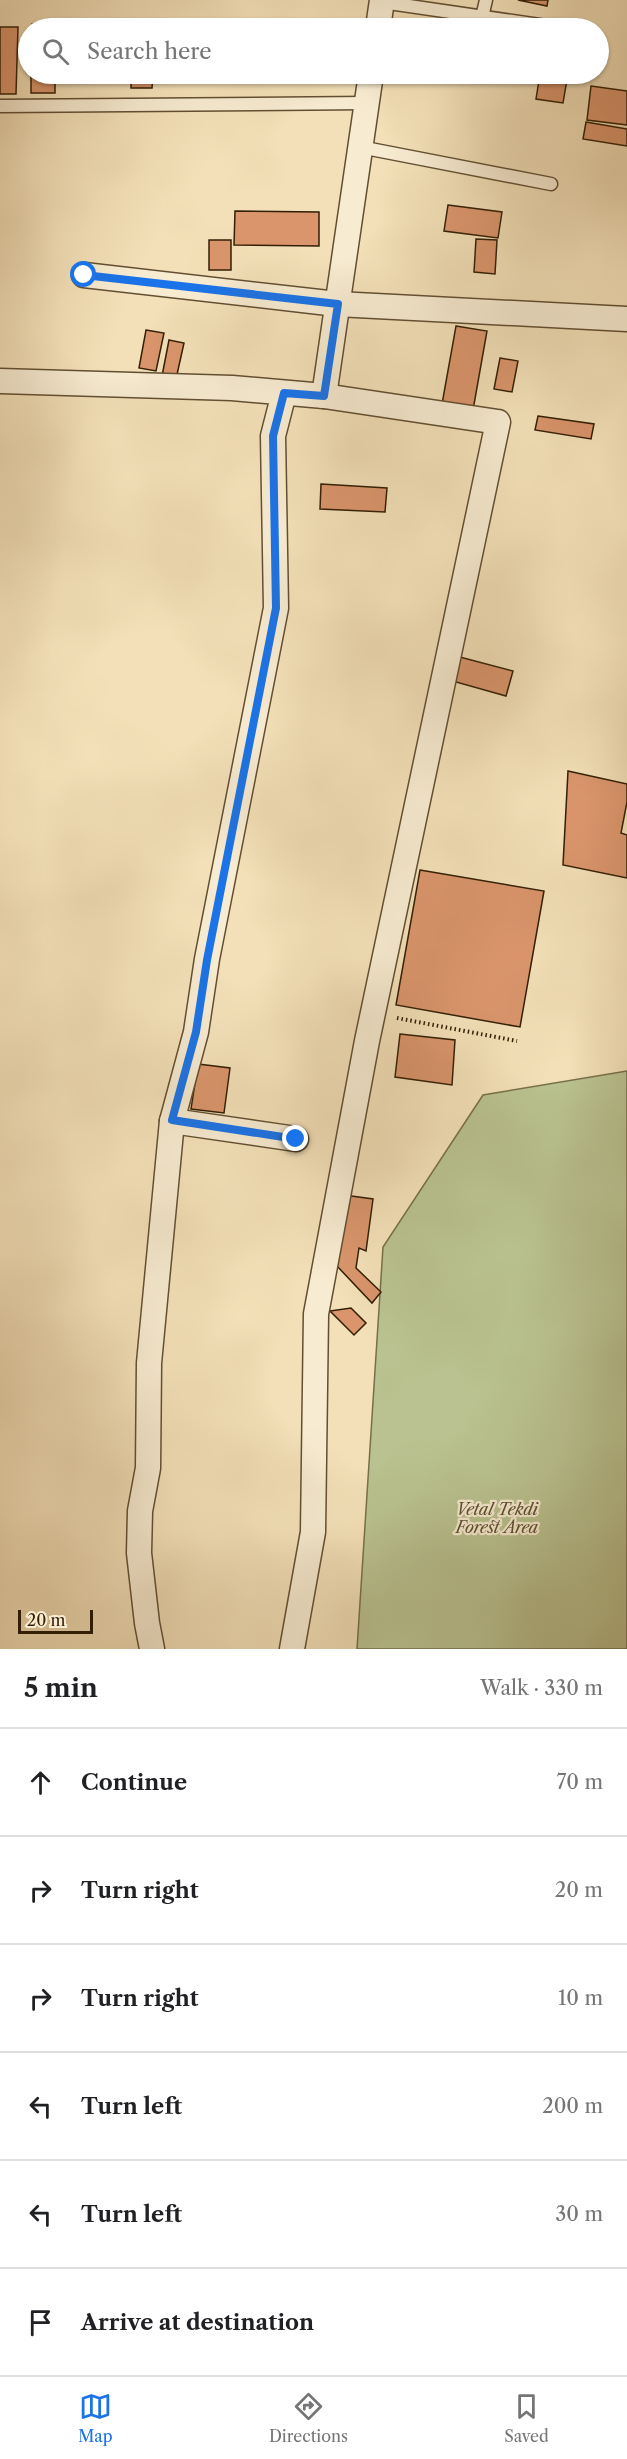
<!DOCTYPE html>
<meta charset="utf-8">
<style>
body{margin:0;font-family:"Libre Caslon Text",serif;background:#f6f6f6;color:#202124}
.scale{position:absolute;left:18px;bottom:15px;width:75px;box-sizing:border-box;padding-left:6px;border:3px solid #321f05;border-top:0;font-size:16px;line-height:21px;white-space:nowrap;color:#321f05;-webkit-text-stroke:4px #f7ebd1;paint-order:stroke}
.stop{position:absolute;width:18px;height:18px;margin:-14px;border:4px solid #1a73e8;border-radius:50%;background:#fff}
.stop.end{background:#1a73e8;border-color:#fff;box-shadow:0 2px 6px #0008}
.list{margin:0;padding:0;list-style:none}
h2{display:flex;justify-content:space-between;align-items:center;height:78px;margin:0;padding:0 24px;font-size:26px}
h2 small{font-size:20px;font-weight:400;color:#757577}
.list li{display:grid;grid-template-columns:39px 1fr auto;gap:18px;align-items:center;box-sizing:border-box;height:108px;padding:0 24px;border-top:2px solid #e0e0e0}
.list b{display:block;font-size:22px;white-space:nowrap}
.list em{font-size:20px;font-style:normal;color:#757577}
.icon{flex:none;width:33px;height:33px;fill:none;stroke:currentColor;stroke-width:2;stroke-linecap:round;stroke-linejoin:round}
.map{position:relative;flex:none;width:627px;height:1649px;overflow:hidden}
.search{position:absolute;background:#fff;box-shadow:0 2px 4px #0004;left:18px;right:18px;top:18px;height:66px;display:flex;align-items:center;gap:15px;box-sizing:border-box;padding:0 21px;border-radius:33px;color:#757577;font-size:22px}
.sheet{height:726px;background:#fff}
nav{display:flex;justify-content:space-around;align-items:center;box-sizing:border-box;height:84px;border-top:2px solid #e0e0e0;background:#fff;font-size:16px;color:#757577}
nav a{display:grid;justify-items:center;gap:3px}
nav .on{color:#1a73e8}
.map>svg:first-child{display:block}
</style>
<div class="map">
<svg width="627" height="1649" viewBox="0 0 627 1649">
<rect width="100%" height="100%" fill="#f3e0b8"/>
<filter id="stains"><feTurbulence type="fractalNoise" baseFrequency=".00333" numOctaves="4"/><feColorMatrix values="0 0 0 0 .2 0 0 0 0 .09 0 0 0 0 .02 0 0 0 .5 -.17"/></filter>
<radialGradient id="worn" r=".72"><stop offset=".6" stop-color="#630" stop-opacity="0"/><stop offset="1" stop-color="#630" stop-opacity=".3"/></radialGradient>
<path fill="#b9c290" stroke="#76704a" stroke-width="1.5" d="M627 1071V1649H357L383 1247 483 1095Z"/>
<g fill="#da956c" stroke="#321f05" stroke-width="1.5">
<path d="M518 0H548L547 6Z"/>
<rect x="32" y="24" width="23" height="4"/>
<path d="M0 27H18L16 94H0Z"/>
<rect x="31" y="74" width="24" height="19"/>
<path d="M131 74H153L152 88H131Z"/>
<path d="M540 74H568L563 103 536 99Z"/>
<path d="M591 86 627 91V125L587 120Z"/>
<path d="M586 122 627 129V146L583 139Z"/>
<path d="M448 205 502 212 498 238 444 231Z"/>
<path d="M235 211 319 212V246L234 245Z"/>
<path d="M476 239 497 240 495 274 474 272Z"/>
<rect x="209" y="240" width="22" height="30"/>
<path d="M456 326 487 331 473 410 442 404Z"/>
<path d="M146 330 164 333 156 371 139 368Z"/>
<path d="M169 340 184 343 176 379 162 376Z"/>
<path d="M500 358 518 361 512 392 494 389Z"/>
<path d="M538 416 594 424 591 439 535 430Z"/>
<path d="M321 484 387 488 385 512 320 509Z"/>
<path d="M456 656 513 671 506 696 449 680Z"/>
<path d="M568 771 627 784V802L621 833 627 835V878L563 865Z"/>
<path d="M420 870 544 891 520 1027 396 1005Z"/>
<path d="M400 1034 455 1040 452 1085 395 1077Z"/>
<path d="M198 1064 230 1068 224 1113 191 1109Z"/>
<path d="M344 1195 373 1199 366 1251 359 1248 356 1268 381 1292 372 1303 336 1265Z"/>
<path d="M351 1308 366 1323 354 1335 330 1311Z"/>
</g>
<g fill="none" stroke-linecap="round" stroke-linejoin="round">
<defs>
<g id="service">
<path d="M382 2 560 28"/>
<path d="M482 17 486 0"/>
<path d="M0 106 367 103"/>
<path d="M360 147 551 184"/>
</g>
<g id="minor">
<path d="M378 28 382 0"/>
<path d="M84 275 337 304 627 319"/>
<path d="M0 381 232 388 324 396 371 74"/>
<path d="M172 1121 296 1139"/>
<path d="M152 1649 147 1623 139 1553 140 1511 148 1468 149 1363 172 1121 196 1032 207 959 276 608 273 436 284 393"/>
<path d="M292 1649 313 1532 316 1314 367 1041 498 422 324 396"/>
</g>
</defs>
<use href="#service" stroke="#624f32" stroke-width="15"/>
<use href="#minor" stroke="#624f32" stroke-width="27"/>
<path stroke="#321f05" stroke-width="4" stroke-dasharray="1.5 3" stroke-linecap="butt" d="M397 1018 517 1041"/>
<use href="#service" stroke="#f7ebd1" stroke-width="12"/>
<use href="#minor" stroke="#f7ebd1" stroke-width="24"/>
</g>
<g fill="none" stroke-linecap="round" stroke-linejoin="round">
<path stroke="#1a73e8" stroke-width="8" d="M84 275 338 304 324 396 284 393 273 436 276 608 207 960 196 1032 172 1120 296 1139"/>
</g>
<g text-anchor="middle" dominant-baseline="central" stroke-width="4.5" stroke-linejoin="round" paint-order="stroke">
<g font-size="16" font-style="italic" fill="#5a502f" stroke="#f7ebd1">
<text x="497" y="1509">Vetal Tekdi<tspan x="497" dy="18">Forest Area</tspan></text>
</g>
</g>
<rect width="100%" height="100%" filter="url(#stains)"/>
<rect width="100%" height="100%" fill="url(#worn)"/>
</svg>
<div class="scale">20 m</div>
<div class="stop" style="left:84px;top:275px"></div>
<div class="stop end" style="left:296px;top:1139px"></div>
<div class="search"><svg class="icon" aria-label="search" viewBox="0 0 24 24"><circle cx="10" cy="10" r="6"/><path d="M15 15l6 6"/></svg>Search here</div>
</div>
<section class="sheet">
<h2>5 min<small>Walk · 330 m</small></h2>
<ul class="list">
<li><svg class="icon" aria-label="ahead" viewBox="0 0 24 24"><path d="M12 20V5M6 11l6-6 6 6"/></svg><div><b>Continue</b></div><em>70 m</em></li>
<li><svg class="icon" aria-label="right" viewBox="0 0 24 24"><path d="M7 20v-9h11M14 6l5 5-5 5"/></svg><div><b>Turn right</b></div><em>20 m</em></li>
<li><svg class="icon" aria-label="right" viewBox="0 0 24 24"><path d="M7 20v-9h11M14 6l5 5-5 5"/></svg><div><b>Turn right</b></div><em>10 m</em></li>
<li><svg class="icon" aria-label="left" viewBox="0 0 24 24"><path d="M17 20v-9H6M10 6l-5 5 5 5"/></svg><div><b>Turn left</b></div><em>200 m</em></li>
<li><svg class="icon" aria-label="left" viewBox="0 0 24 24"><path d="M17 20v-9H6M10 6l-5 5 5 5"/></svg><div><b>Turn left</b></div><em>30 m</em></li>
<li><svg class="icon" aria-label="arrive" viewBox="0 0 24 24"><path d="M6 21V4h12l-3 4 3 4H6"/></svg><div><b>Arrive at destination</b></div></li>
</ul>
</section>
<nav>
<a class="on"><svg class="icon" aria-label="map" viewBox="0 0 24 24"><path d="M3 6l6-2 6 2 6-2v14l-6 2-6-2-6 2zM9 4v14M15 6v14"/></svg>Map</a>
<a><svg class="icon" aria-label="directions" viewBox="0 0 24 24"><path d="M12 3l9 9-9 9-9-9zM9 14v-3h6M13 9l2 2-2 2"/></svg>Directions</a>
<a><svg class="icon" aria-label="saved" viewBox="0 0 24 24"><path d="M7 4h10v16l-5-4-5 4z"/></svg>Saved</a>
</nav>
